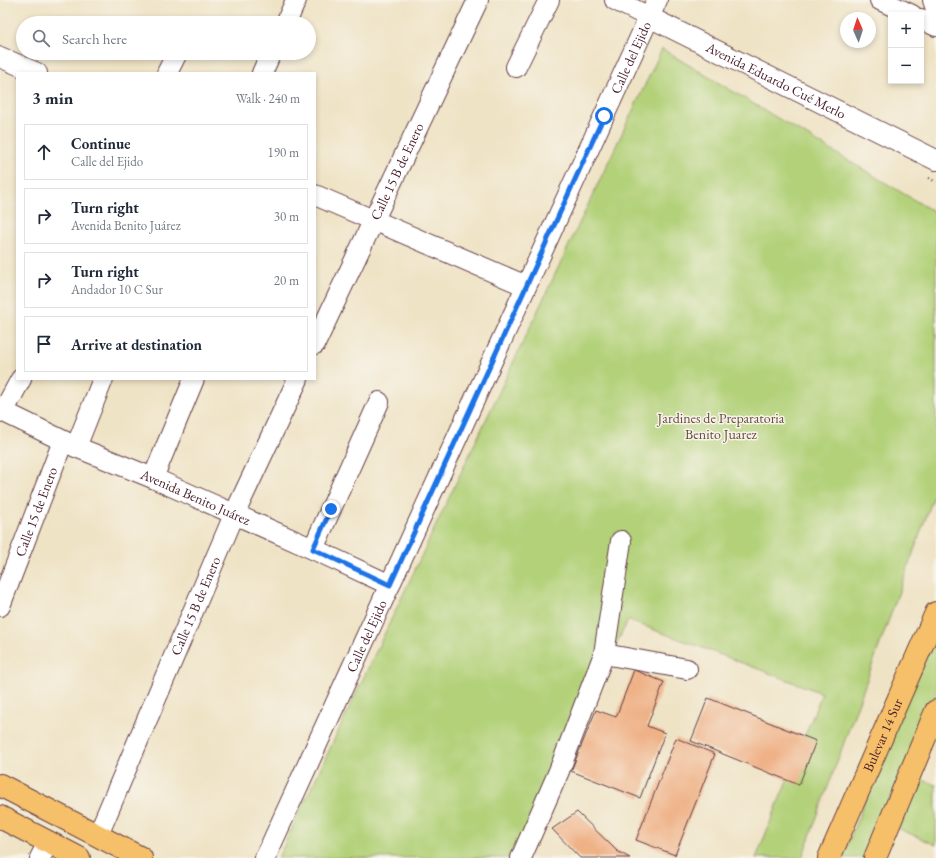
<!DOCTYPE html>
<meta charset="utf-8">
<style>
body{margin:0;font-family:"EB Garamond",serif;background:#f6f6f7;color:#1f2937}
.controls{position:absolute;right:12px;top:12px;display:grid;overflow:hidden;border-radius:0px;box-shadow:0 2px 6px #0003}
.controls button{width:36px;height:36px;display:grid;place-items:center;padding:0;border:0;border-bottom:1px solid #e0e1e3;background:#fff;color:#1f2937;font:20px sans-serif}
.compass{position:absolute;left:840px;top:12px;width:36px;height:36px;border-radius:50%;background:#fff;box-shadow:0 2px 6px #0003;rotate:357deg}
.stop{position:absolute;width:12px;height:12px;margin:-9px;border:3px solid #1a73e8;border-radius:50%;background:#fff}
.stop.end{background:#1a73e8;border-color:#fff;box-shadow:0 1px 4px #0008}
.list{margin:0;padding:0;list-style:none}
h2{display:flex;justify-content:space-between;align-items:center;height:52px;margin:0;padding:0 16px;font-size:17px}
h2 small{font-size:13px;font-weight:400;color:#747a83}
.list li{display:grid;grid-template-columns:26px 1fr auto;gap:12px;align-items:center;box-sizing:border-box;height:56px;margin:0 8px 8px;padding:0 8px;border:1px solid #e0e1e3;border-radius:0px}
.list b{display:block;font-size:15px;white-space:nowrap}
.list p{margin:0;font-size:13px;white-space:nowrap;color:#747a83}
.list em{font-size:13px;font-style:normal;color:#747a83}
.icon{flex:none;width:22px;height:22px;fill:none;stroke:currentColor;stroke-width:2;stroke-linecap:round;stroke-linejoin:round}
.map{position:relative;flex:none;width:936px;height:858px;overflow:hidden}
.search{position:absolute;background:#fff;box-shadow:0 2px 6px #0003;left:16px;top:16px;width:300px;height:44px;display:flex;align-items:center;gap:10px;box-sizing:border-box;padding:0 14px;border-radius:22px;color:#747a83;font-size:15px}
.panel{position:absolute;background:#fff;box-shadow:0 2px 6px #0003;left:16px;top:72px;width:300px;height:308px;border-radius:0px}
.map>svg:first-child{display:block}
</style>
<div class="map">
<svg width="936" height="858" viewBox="0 0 936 858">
<rect width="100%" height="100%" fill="#f7f3e8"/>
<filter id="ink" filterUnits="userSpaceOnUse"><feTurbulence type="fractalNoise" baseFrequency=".025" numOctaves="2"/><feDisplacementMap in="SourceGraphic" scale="8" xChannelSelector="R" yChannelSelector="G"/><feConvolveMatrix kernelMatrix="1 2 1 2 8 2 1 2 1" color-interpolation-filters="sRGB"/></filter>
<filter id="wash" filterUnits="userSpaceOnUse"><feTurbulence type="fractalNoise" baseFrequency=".012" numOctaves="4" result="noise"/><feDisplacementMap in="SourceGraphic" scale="16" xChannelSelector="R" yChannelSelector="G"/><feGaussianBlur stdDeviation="0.9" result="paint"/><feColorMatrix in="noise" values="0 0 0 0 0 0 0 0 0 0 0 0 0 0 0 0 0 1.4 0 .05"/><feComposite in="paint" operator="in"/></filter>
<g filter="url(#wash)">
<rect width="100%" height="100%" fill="#efe3c5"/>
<g fill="#b2d179" stroke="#7e7852">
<path d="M662 49 936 213V490L802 858H756L822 693 628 620 515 858H278Z"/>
<path d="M936 623V695L865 858H842Z"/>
<path d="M918 778 936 785V845L897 828Z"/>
</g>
<g id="blocks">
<g fill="#efb186">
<path d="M634 670 664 682 647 726 665 733 640 798 571 771 596 710 616 717Z"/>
<path d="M708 698 816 741 799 785 691 741Z"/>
<path d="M676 738 715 754 675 855 636 840Z"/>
<path d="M577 812 617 851 630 858H580L552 829Z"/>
</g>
</g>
</g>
<g filter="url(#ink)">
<use href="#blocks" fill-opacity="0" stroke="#633c42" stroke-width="1"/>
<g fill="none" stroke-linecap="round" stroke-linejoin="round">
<defs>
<g id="minor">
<path id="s1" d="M615 0 936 160"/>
<path d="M880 0 912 15"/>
<path d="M933 0 936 9"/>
<path d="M921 19 936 26"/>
<path d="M286 23 296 0"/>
<path d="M0 57 37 73"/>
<path d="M516 67 549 0"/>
<path d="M167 73 177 53"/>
<path d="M262 73 271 53"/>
<path d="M315 195 526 286"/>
<path id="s2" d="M315 344 478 0"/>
<path id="s3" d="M0 410 76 447 153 478 313 549 390 585"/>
<path d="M3 412 21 379"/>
<path d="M76 447 103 379"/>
<path d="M153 478 194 379"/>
<path d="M313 549 379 402"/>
<path id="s4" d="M0 606 63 441"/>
<path d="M604 654 621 541"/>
<path id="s5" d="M98 835 234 515 298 379"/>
<path d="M40 858 48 843"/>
<path id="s6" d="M265 858 657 0"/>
<path d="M521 858 559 771 604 654 687 669"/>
</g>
<g id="major">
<path d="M0 785 141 858"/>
<path d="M0 817 79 858"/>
<path id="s7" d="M829 858 936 613"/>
<path d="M875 858 936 711"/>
</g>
</defs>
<use href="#minor" stroke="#633c42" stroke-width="22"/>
<use href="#major" stroke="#633c42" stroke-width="24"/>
<path stroke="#633c42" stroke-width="2.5" stroke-dasharray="1 3" stroke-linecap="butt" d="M929 178 936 182"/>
<use href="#minor" stroke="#fff" stroke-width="20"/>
<use href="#major" stroke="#f6c06b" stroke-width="22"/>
</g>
</g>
<g fill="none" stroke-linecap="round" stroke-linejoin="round" filter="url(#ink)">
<path stroke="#1a73e8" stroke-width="5" d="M331 509 313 549 390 585 604 116"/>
</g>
<g text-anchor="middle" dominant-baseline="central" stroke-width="3" stroke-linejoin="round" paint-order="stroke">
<g font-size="14" fill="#4a1f2b" stroke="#f7f3e8">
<text stroke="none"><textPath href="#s6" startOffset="880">Calle del Ejido</textPath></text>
<text stroke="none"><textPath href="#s1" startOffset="180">Avenida Eduardo Cué Merlo</textPath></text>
<text stroke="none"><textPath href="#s2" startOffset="191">Calle 15 B de Enero</textPath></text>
<text stroke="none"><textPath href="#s3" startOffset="214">Avenida Benito Juárez</textPath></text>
<text stroke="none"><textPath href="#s4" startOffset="101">Calle 15 de Enero</textPath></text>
<text stroke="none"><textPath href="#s5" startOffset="249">Calle 15 B de Enero</textPath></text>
<text stroke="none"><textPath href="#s6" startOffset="244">Calle del Ejido</textPath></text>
<text stroke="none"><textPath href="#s7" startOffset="134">Bulevar 14 Sur</textPath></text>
</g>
<g font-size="14" fill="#644c3e" stroke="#f7f3e8">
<text x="721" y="418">Jardines de Preparatoria<tspan x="721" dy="16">Benito Juarez</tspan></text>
</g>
</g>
</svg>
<div class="controls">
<button>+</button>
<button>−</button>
</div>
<svg class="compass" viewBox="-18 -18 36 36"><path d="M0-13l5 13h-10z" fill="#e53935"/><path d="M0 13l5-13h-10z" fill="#747a83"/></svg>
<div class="stop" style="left:604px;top:116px"></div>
<div class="stop end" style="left:331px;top:509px"></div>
<div class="search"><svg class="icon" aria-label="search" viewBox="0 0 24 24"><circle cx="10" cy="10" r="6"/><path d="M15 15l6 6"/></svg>Search here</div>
<section class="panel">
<h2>3 min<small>Walk · 240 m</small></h2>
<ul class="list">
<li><svg class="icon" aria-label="ahead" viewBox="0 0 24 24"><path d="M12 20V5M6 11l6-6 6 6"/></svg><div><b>Continue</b><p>Calle del Ejido</p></div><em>190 m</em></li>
<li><svg class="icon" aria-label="right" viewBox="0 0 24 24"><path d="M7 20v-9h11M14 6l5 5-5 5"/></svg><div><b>Turn right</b><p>Avenida Benito Juárez</p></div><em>30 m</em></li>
<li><svg class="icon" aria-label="right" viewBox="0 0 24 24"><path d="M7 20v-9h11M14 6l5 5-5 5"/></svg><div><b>Turn right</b><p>Andador 10 C Sur</p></div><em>20 m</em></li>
<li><svg class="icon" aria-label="arrive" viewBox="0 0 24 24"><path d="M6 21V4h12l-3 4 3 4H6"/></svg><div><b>Arrive at destination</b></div></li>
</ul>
</section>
</div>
